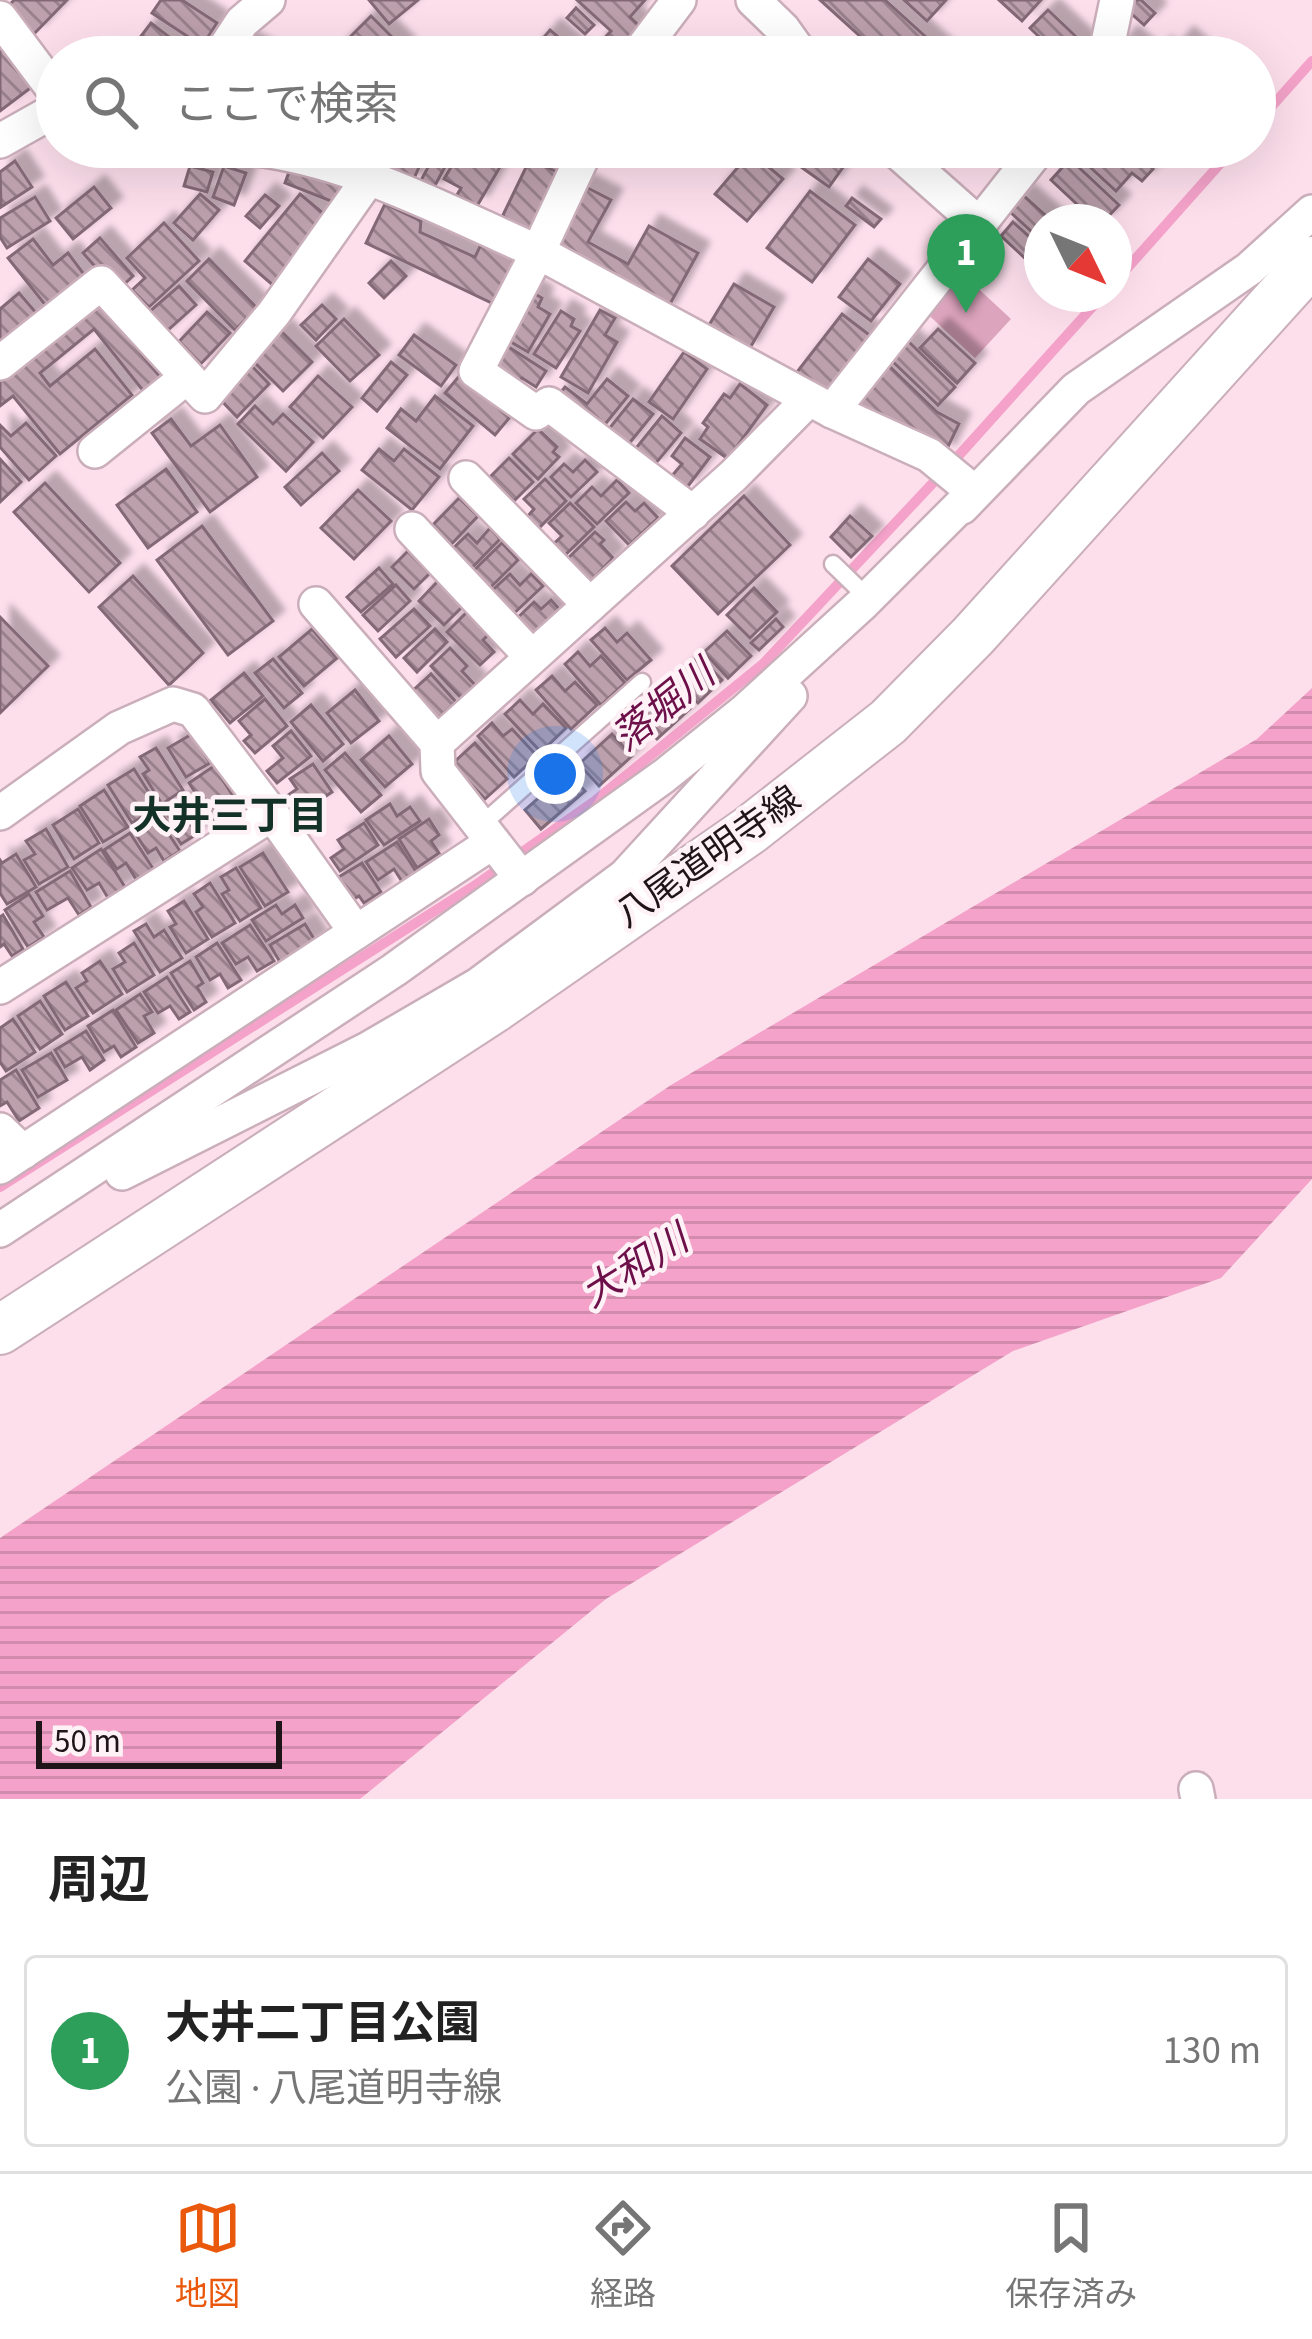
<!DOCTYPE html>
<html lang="ja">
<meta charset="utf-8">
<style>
body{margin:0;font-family:"Source Sans 3","Noto Sans JP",sans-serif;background:#f2f2f2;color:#222}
.compass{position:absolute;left:1024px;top:204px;width:108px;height:108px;border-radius:50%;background:#fff;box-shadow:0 12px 48px #0002;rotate:133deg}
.scale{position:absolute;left:36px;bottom:30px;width:246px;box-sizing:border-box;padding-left:12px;border:6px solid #1f1519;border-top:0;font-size:33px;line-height:42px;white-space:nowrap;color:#1f1519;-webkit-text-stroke:9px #fef2f7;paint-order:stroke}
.you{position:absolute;left:555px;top:774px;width:42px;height:42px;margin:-30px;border:9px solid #fff;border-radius:50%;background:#1a73e8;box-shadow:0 0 0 18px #1a73e833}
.badge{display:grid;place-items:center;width:78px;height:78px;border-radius:50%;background:#ea580c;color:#fff;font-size:39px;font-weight:700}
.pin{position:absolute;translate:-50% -99px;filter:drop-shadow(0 3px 6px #0008)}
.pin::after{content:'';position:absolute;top:63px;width:42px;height:36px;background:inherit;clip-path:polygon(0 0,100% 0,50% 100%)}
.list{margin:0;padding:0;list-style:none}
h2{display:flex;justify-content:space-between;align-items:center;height:156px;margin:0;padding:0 48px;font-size:51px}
h2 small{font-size:39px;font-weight:400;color:#767676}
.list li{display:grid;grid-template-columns:78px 1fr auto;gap:36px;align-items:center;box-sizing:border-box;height:192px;margin:0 24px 24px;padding:0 24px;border:3px solid #e0e0e0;border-radius:12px}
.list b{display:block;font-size:45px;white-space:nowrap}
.list p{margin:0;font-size:39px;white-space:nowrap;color:#767676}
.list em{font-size:39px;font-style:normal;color:#767676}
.icon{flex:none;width:66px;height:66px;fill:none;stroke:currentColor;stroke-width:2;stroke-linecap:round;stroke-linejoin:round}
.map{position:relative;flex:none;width:1312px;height:1799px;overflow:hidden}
.search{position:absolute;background:#fff;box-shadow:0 12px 48px #0002;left:36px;right:36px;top:36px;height:132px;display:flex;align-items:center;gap:30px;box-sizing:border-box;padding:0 42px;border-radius:66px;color:#767676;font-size:45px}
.sheet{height:372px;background:#fff}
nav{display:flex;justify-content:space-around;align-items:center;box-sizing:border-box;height:168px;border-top:3px solid #e0e0e0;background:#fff;font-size:33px;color:#767676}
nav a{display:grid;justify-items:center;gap:6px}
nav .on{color:#ea580c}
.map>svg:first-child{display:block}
</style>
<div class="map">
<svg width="1312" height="1799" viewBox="0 0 1312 1799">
<defs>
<pattern id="water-rules" width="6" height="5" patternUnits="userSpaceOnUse" patternTransform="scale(3)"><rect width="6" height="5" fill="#f4a2c9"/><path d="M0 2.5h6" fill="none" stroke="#d18bac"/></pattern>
<pattern id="building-back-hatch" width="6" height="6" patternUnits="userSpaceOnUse" patternTransform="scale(3)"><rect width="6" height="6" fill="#bca0ac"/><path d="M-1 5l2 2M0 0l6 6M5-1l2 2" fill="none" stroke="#98818b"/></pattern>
<filter id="shadow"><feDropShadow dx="11" dy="-11" stdDeviation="3" flood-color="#0004"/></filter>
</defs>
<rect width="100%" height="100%" fill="#fddfec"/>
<path fill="#dda4be" d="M957 269 1011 319 975 358 921 308Z"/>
<path fill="url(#water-rules)" d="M1312 688V1179L1221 1278 1013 1351 606 1599 360 1799H0V1538L671 1085 1257 739Z"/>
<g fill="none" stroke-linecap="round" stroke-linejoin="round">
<g stroke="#f4a2c9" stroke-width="10">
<path d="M1255 125 1312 61"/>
<path d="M1114 283 1235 147"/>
<path d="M0 1187 474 886 596 800 763 664 961 453 1104 294"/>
</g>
</g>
<g fill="url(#building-back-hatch)" stroke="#836975" stroke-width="3" filter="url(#shadow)">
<path d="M14 0H67L33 35 6 9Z"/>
<path d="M161 0H182L217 23 202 46 152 13Z"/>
<path d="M369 0H418L389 24Z"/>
<path d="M577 0H645L630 17 647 33 625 57H605L595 48 611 31Z"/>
<path d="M820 0H885L948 57H883Z"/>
<path d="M904 0H946L927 21Z"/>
<path d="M999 0H1041L1022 21Z"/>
<path d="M1132 0H1141L1155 13 1144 25 1125 8Z"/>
<path d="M576 8 594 25 585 34 567 18Z"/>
<path d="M1048 10 1088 48 1080 57H1060L1030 28Z"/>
<path d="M371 16 404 49 396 57H341L336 51Z"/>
<path d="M151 23 186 50 182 57H161L138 40Z"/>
<path d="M550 30 582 57H527Z"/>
<path d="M1127 37 1148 55 1146 57H1116L1113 54Z"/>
<path d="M1183 38 1204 57H1153L1161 48 1169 55Z"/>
<path d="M242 41 273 57H233Z"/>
<path d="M8 44 37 83 0 111V51Z"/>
<path d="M375 147H428L411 185 366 165Z"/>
<path d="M463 147H492L507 155 477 206 457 195 461 188 444 179Z"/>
<path d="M773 147H824L846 163 829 187Z"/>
<path d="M1086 147H1129L1153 169 1142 181 1132 173 1116 191 1078 156Z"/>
<path d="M751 152 783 179 747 221 715 194Z"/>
<path d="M435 154 448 161 431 193 418 186Z"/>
<path d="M530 159 561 174 534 232 502 217Z"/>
<path d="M1070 159 1119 205 1103 222H1096L1051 180Z"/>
<path d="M15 161 32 187 1 207 0 172Z"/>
<path d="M292 164 348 186 341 205 285 183Z"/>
<path d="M190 166 213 172 207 192 184 186Z"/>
<path d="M224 166 246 173 234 205 213 197Z"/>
<path d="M582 185 611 200 588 242 628 264 649 226 698 253 664 315 545 251Z"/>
<path d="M94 187 111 208 73 239 56 218Z"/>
<path d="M810 191 855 225 812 282 767 248Z"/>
<path d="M200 194 219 210 193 240 174 223Z"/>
<path d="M300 194 330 219 274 286 245 261Z"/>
<path d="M265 195 279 206 260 228 246 216Z"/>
<path d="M1023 195 1053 222H1042V241L1009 211Z"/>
<path d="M35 197 50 221 7 248 0 237V218Z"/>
<path d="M852 198 881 219 874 227 846 206Z"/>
<path d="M385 204 421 221 420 232 475 257 484 238 524 256 500 307 366 243Z"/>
<path d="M1013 222 1042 248V274L1001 236Z"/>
<path d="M164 223 199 261 149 307 132 290 145 278 127 258Z"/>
<path d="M100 238 133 276 117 291 83 253Z"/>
<path d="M33 239 53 265 68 253 89 281 50 311 8 258Z"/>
<path d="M209 259 257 308 235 330 187 281Z"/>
<path d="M868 259 900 284 871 321 839 297Z"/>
<path d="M391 261 406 276 384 298 369 283Z"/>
<path d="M734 284 774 307 747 353 706 330Z"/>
<path d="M179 286 196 305 159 338 142 318Z"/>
<path d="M530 291 542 298 538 307 550 314 528 352 504 338Z"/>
<path d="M19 293 38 315 0 347V309Z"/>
<path d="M96 298 166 384 149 398 94 329 40 373 50 386 95 349 132 395 60 454 13 396 0 406V375Z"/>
<path d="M322 305 336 319 316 340 301 325Z"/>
<path d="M600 310 615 318 605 335 617 342 588 393 561 377Z"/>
<path d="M561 311 574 319 571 326 580 331 556 368 534 354Z"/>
<path d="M207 312 230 333 195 370 172 349Z"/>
<path d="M842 314 876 340 831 398 797 372Z"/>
<path d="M344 319 379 355 350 381 316 346Z"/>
<path d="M938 329 975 363 957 383 920 348Z"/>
<path d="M280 330 312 362 283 391 251 359Z"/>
<path d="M414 335 456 365 441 386 399 355Z"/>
<path d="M907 340 955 387 938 405 889 358Z"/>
<path d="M504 344 546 371 536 387 522 378 513 391 485 373Z"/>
<path d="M684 352 707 369 673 419 649 402Z"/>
<path d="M883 360 937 412 959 424 944 455 857 409Z"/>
<path d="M248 362 269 384 237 417 216 395Z"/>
<path d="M391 362 407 375 377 411 362 398Z"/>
<path d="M460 375 510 417 495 435 445 393Z"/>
<path d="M318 376 352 407 323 438 290 407Z"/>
<path d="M607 379 628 396 598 433 555 399 565 387 587 404Z"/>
<path d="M740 384 767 405 728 459 700 439 708 427 703 423 724 394 730 398Z"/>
<path d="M435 396 473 426 440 469 387 428 401 409 416 421Z"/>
<path d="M633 399 653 414 623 451 604 435Z"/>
<path d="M255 406 273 424 283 414 313 442 286 471 238 424Z"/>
<path d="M662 416 681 433 651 469 632 453Z"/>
<path d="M171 419 191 446 220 425 257 477 210 512 152 433Z"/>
<path d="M26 423 56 456 29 480 0 447V425L11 436Z"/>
<path d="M538 429 557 447 553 452 559 457 538 479 513 454Z"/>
<path d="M685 438 710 457 685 490 670 478 682 464 672 456Z"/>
<path d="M379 449 394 461 404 449 439 477 412 510 362 470Z"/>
<path d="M322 453 339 471 301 505 285 487Z"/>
<path d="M509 458 533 482 514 501 490 477Z"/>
<path d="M0 459 21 482 0 502Z"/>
<path d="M585 460 597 472 571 497 551 477 564 464 573 472Z"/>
<path d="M166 469 197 512 148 548 117 505Z"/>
<path d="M545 479 566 501 538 529 527 517 534 509 524 499Z"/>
<path d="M617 480 629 493 597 524 576 503 592 487 601 496Z"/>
<path d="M45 483 120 563 89 592 14 512Z"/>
<path d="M358 490 391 521 354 559 321 528Z"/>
<path d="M744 496 790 545 718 614 672 566Z"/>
<path d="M459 498 478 516 446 550 426 532Z"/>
<path d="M626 502 635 511 644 503 658 518 629 545 606 521Z"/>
<path d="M570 503 594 527 561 559 550 547 562 536 549 523Z"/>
<path d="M850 516 872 536 851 557 831 537Z"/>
<path d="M202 526 273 621 228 655 157 560Z"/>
<path d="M490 528 500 539 466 574 446 555 468 534 477 543Z"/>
<path d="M595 532 604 540 600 544 613 558 586 586 563 563Z"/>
<path d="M502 543 518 560 485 593 468 576Z"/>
<path d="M413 546 435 568 414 589 392 567Z"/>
<path d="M379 568 393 584 361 612 347 597Z"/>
<path d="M510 574 520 585 531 574 543 586 508 619 486 596Z"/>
<path d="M133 576 203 653 169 685 99 607Z"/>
<path d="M439 580 464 605 444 625 419 601Z"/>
<path d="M396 585 410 601 378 631 363 615Z"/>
<path d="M754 588 777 612 750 638 727 615Z"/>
<path d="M551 600 561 611 529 641 512 623 534 602 541 609Z"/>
<path d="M414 609 430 626 396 657 380 639Z"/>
<path d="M468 611 489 634 483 640 494 652 480 665 447 632Z"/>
<path d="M0 617 48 666 0 713Z"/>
<path d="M776 619 783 627 759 650 751 643Z"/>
<path d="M605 628 617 642 627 633 651 660 627 680 591 640Z"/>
<path d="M312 629 337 658 304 686 279 657Z"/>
<path d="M435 629 447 642 417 672 404 658Z"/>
<path d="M727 631 751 656 728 678 704 652Z"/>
<path d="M450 648 467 666 462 671 476 686 462 699 431 666Z"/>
<path d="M578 652 590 666 601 656 625 683 601 705 565 664Z"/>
<path d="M699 656 722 680 698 703 675 679Z"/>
<path d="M273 659 302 693 284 708 255 673Z"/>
<path d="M244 673 263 696 230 723 211 700Z"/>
<path d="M431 674 456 702 435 721 410 693Z"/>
<path d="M552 676 565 691 575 682 597 705 571 729 536 690Z"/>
<path d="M671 685 692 707 657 739 636 718Z"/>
<path d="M355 690 379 721 351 743 327 713Z"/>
<path d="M265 699 287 726 255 753 244 741 251 735 239 721Z"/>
<path d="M520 700 533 714 543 704 566 728 541 752 505 714Z"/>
<path d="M311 705 343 744 323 761 291 722Z"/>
<path d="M492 723 503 736 512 729 537 756 514 777 478 736Z"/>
<path d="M291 731 311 756 277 783 267 771 283 758 273 746Z"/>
<path d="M192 734 210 763 186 777 168 748Z"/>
<path d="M612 734 632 756 599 786 579 764Z"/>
<path d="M389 736 412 764 385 787 361 760Z"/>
<path d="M475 743 507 779 485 799 452 764Z"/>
<path d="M156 748 183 790 162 804 143 774 149 770 140 757Z"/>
<path d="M345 753 381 795 361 812 325 770Z"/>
<path d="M313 764 332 792 299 814 287 796 297 789 290 779Z"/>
<path d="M214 766 238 804 213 820 189 783Z"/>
<path d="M134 769 158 807 132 823 108 785Z"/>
<path d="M568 772 585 791 541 829 525 810Z"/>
<path d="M104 790 128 827 103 842 80 806Z"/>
<path d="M188 796 199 815 189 822 197 834 181 844 161 813Z"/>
<path d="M390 804 397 816 410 807 420 821 384 845 366 820Z"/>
<path d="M78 809 99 843 74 859 53 825Z"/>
<path d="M156 815 180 851 164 861 156 848 148 853 133 830Z"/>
<path d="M429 819 439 835 431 841 439 853 417 868 399 839Z"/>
<path d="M364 823 378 845 340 871 331 858 344 849 338 840Z"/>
<path d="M46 829 68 867 39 884 24 860 35 854 26 841Z"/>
<path d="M130 833 154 870 137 881 126 863 117 869 104 850Z"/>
<path d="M397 842 417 873 403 883 394 869 378 880 366 862Z"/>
<path d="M101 849 125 887 108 898 99 883 87 890 72 868Z"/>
<path d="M263 853 288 892 265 906 240 867Z"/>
<path d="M16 854 36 887 7 904 0 893V860L2 863Z"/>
<path d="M362 863 381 892 364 903 359 896 346 904 332 881Z"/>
<path d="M236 868 261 908 240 921 222 894 229 890 221 877Z"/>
<path d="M70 871 91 907 79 915 68 898 47 910 36 892Z"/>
<path d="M210 883 235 923 212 937 196 912 203 907 194 894Z"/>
<path d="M29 894 43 916 34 922 44 937 28 947 5 910Z"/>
<path d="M184 901 208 939 186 953 170 927 176 924 168 911Z"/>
<path d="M276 905 282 914 295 905 303 918 266 941 252 920Z"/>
<path d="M3 915 23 949 12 956 4 944 0 947V917Z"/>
<path d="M146 924 154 937 164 930 182 958 160 972 134 931Z"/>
<path d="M305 924 316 942 281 964 270 945Z"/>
<path d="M250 925 274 961 257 971 248 957 236 964 222 943Z"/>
<path d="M134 943 154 975 127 992 113 969 125 962 119 953Z"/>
<path d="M217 943 241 980 228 988 220 974 210 980 196 957Z"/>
<path d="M100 961 122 994 93 1013 76 988 87 981 82 973Z"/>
<path d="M190 961 203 983 197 987 206 1002 194 1010 171 973Z"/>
<path d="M167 977 190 1012 179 1019 170 1006 158 1013 144 992Z"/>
<path d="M66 982 88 1016 65 1030 44 996Z"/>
<path d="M140 994 152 1012 144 1016 154 1033 138 1043 116 1010Z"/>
<path d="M40 1001 62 1034 40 1049 18 1016Z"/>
<path d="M113 1010 136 1047 121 1057 114 1046 104 1052 88 1026Z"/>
<path d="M13 1019 35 1052 6 1071 0 1062V1028Z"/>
<path d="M86 1031 104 1060 90 1070 82 1057 65 1067 55 1050Z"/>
<path d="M51 1053 67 1080 38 1097 22 1070Z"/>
<path d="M16 1070 39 1108 19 1121 7 1102 0 1106V1080Z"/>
</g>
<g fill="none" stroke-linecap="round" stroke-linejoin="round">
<defs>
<g id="service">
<path d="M833 564 868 598"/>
<path d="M480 826 642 682"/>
</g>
<g id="minor">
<path d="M753 0 783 29 803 57"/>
<path d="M0 18 57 94"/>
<path d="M219 57 242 22 268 0"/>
<path d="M636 57 679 0"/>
<path d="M1101 57 1108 43 1117 0"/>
<path d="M0 141 57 109"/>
<path d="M122 147H145"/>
<path d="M226 147C331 149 443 210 538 252L476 371 536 413 549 404 693 513"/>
<path d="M892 147 980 225"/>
<path d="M0 363 101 283 205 396 274 313 369 178"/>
<path d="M832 411 1040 147"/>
<path d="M95 451 187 377"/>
<path d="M466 478 590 605"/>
<path d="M962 507 1076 389 1249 269 1312 212"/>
<path d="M412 529 532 657"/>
<path d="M316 604 437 743"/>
<path d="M0 813 119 728 173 704 193 710 272 814 356 932"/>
<path d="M522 879 438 771 437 743 734 475 809 399"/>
<path d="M0 987 272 814"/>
<path d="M0 1130 23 1152"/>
<path d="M0 1167 493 842"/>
<path d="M122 1173 368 1049 478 985 625 876 790 696"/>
<path d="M0 1230 394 970 664 776 746 710 862 604 974 492 929 455 832 411 538 252 587 147"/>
<path d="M1196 1789 1198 1799"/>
</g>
<path id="secondary" d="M0 1330 493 1009 750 830 888 722 973 636 1312 261"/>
</defs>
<use href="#service" stroke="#caaeba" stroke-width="21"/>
<use href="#minor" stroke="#caaeba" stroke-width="38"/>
<use href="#secondary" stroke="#caaeba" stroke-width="52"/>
<use href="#service" stroke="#fff" stroke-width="16"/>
<use href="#minor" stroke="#fff" stroke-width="33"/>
<use href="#secondary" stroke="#fff" stroke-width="48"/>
</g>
<g text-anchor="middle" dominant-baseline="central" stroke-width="9" stroke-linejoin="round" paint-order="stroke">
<g font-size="36" fill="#1f1519" stroke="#fef2f7">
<text transform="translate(708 857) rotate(-35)">八尾道明寺線</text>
</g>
<g font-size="39" font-style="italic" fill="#6d0f48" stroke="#fef2f7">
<text transform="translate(664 706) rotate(-39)">落堀川</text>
<text transform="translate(635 1267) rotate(-32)">大和川</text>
</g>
<g font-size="39" font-weight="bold" fill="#133127" stroke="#fef2f7">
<text x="230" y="817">大井三丁目</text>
</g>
</g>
</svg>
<svg class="compass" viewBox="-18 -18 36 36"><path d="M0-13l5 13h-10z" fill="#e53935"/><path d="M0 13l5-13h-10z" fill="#767676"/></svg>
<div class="scale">50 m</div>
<div class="you"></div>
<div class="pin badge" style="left:966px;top:313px;background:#2e9e5b">1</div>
<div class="search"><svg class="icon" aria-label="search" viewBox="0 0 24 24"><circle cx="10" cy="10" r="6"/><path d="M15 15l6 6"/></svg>ここで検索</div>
</div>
<section class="sheet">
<h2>周辺<small></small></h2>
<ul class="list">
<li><span class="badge" style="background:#2e9e5b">1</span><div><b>大井二丁目公園</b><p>公園 · 八尾道明寺線</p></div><em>130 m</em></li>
</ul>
</section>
<nav>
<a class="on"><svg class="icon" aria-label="map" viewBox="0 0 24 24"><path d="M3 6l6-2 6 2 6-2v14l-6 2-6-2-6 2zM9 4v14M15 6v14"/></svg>地図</a>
<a><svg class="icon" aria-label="directions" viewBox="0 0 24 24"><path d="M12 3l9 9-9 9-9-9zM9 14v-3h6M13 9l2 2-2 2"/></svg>経路</a>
<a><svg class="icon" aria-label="saved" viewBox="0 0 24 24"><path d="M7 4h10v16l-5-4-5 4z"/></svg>保存済み</a>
</nav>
